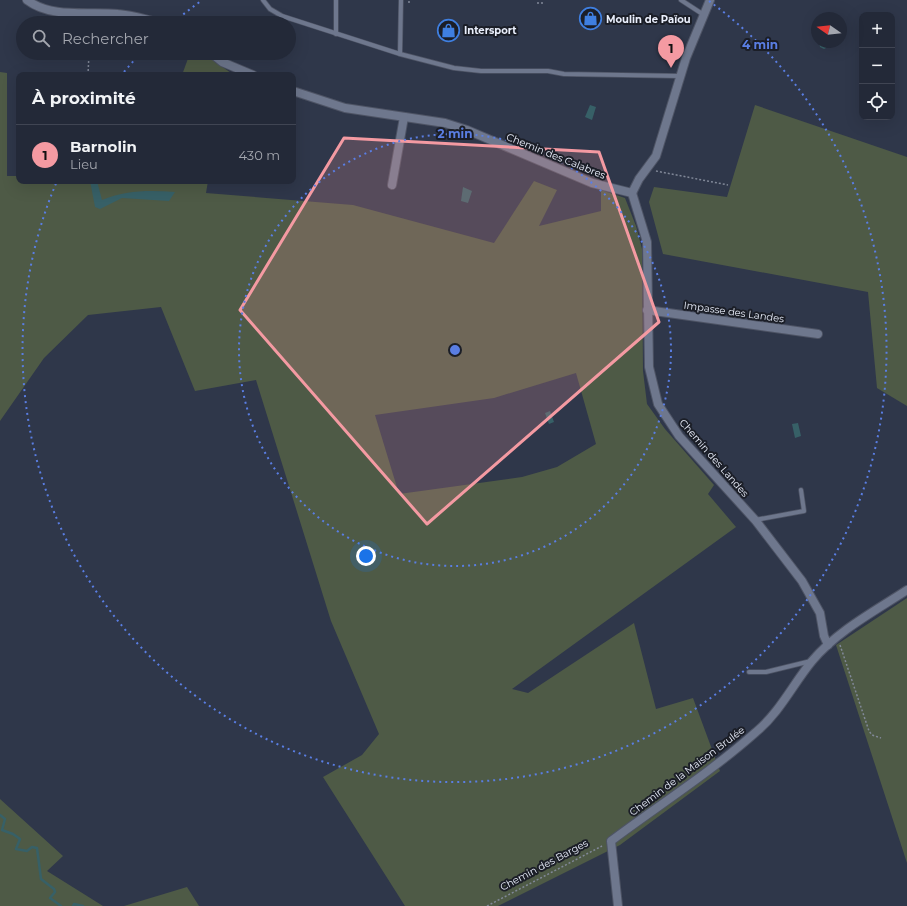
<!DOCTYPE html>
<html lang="fr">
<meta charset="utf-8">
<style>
body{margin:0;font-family:Montserrat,sans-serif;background:#2b3140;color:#f1f3f6}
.controls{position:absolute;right:12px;top:12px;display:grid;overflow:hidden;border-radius:8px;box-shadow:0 4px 16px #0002}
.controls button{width:36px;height:36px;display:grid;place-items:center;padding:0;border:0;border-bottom:1px solid #404553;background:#232938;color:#f1f3f6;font:20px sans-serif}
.compass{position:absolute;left:811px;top:12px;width:36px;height:36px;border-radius:50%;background:#232938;box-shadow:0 4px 16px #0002;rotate:284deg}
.you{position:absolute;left:366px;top:556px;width:14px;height:14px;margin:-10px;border:3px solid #fff;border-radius:50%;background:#1a73e8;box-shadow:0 0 0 6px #1a73e833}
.badge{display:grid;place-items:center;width:26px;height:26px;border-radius:50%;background:#f49aa2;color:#111;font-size:13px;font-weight:700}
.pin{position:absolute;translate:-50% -33px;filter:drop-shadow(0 1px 2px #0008)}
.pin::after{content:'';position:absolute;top:21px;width:14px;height:12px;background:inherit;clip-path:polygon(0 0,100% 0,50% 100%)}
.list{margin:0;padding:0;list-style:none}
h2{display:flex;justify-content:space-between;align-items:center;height:52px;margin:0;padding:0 16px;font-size:17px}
h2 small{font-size:13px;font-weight:400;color:#a3a6ae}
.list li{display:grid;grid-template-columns:26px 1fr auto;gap:12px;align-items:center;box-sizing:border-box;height:60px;padding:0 16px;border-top:1px solid #404553}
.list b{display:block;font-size:15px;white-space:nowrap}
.list p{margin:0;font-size:13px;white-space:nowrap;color:#a3a6ae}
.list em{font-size:13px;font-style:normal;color:#a3a6ae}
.icon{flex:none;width:22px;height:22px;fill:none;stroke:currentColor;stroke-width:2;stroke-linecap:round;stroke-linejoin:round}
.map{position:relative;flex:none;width:907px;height:906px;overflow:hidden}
.search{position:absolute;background:#232938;box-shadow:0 4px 16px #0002;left:16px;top:16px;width:280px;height:44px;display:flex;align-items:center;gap:10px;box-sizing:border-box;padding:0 14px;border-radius:22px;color:#a3a6ae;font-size:15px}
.panel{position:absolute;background:#232938;box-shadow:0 4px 16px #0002;left:16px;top:72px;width:280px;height:112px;border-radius:8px}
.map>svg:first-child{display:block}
</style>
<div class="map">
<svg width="907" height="906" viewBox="0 0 907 906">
<rect width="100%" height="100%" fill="#2f374a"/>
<g fill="#4e5a46" fill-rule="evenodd">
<path d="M190 53H203L231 73V75H182Z"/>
<path d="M0 72 7 73V176H19V181H208L206 193 353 205 494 243 534 181 557 190 539 226 601 211V190L625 198 636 226 642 249 643 371 647 404 665 429 714 485 708 494 736 527 512 689 528 693 634 623 656 709 693 698 720 771 620 845 498 906H405L323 777 362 755 379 734 331 621 256 380 195 391 161 307 88 315 44 358 0 421ZM576 373 596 444 557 467 522 477 399 494 375 415 494 398Z"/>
<path d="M755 105 907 157V406L877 388 868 292 663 254 649 202 654 187 727 197Z"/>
<path d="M907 598V863L836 645Z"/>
<path d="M0 799 63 856 47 871 103 906H0Z"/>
<path d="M187 887 199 906H124Z"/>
</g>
<g fill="#376067">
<path d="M819 42H830L828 47 824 49 820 47Z"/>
<path d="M590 105 596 107 592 120 585 117Z"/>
<path d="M90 181H97L102 200C125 190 150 190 175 192L169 201 122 198 100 209 95 207Z"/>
<path d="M463 187 472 191 468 203 461 201Z"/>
<path d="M550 411 554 422 549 424 545 413Z"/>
<path d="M798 423 801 436 795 438 792 424Z"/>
</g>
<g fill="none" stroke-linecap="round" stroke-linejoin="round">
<g stroke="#376067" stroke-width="2.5">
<path d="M0 815 5 819 2 830 13 834 20 839 16 849 27 851 32 847 37 848 41 879 54 889 55 892 50 898 61 906"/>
<path d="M73 906 74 904 83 906"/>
</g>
<defs>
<g id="service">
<path d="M263 0 270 9 282 16 400 54 454 68 481 71H548L564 74 680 76"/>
<path d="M681 0 704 15"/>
<path d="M336 34V0"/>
<path d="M400 54 401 0"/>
<path d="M755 520 804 511 801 490"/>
<path d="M749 672H766L811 661"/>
</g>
<g id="minor">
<path d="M27 0C52 19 89 11 118 14 132 15 147 20 161 23"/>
<path d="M211 53 222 62 253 75"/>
<path d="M293 91 345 108 445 123 467 130 592 183 632 193"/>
<path d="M392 185 404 117"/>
<path d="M632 193 647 242 649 367 658 404 679 436 756 521 802 581 820 613 824 636 828 645"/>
<path d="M632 193 639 179 656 156 686 58 710 0"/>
<path d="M647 310 818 334"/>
<path d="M618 906 611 841C659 805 711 772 756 732 780 712 793 684 812 661 837 631 875 611 907 590"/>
</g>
</defs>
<use href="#service" stroke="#4e5465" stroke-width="5.5"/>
<use href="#minor" stroke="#4e5465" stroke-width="10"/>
<g stroke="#818898" stroke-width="1.5" stroke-dasharray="2 2" stroke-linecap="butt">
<path d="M408 2H412"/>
<path d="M537 3H543"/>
<path d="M88 75 89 53"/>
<path d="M656 171 728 185"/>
<path d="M840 645 869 731 872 735 881 738"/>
<path d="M487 906 602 846"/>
</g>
<use href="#service" stroke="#6e778d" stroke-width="4"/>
<use href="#minor" stroke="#6e778d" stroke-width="8"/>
</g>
<path fill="#f49aa2" fill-opacity="0.2" stroke="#f49aa2" stroke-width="3" stroke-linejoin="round" d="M344 138 599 152 659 322 427 524 240 310Z"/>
<g fill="none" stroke="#5a7ee3" stroke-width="2" stroke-dasharray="2 4">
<circle cx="455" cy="350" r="216"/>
<path d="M124 72A432 432 0 0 1 139 55M174 22A432 432 0 0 1 201 1M709 1A432 432 0 1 1 57 181"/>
</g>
<defs>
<symbol id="shop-ring" viewBox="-11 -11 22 22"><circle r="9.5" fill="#1b1e27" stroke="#3f7fe0" stroke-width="1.5"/><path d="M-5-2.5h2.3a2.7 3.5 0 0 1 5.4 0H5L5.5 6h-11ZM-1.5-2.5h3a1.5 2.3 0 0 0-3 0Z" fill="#3f7fe0"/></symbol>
</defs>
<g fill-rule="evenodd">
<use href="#shop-ring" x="578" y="6" width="25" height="25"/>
<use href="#shop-ring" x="436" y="18" width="25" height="25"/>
</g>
<g text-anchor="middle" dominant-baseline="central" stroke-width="4" stroke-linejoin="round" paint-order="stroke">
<g font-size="10" font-weight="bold" fill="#eaeffc" stroke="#1b1e27" text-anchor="start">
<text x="606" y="19">Moulin de Païou</text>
<text x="464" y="30">Intersport</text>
</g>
<g font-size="10" fill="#eaeffc" stroke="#1b1e27">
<text transform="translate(556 156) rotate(22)">Chemin des Calabres</text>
<text transform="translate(734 312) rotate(8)">Impasse des Landes</text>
<text transform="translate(714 458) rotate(49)">Chemin des Landes</text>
<text transform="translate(687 771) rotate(-37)">Chemin de la Maison Brulée</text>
<text transform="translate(544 865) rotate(-28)">Chemin des Barges</text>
</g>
</g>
<circle cx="455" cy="350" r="6" fill="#5a7ee3" stroke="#1b1e27" stroke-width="2"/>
<g font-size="12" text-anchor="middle" font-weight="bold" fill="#5a7ee3" stroke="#1b1e27" stroke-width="4" stroke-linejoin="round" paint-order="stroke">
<text x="760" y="49">4 min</text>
<text x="455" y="138">2 min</text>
</g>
</svg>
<div class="controls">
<button>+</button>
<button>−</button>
<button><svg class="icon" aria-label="locate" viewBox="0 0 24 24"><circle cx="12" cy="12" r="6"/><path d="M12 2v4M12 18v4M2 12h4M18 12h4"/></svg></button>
</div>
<svg class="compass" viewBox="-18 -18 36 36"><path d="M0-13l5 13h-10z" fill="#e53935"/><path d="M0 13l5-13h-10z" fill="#a3a6ae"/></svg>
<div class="you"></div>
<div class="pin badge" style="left:671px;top:68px">1</div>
<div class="search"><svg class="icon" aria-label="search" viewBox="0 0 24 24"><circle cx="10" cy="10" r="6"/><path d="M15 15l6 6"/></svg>Rechercher</div>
<section class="panel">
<h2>À proximité<small></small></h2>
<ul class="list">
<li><span class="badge">1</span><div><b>Barnolin</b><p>Lieu</p></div><em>430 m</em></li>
</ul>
</section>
</div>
